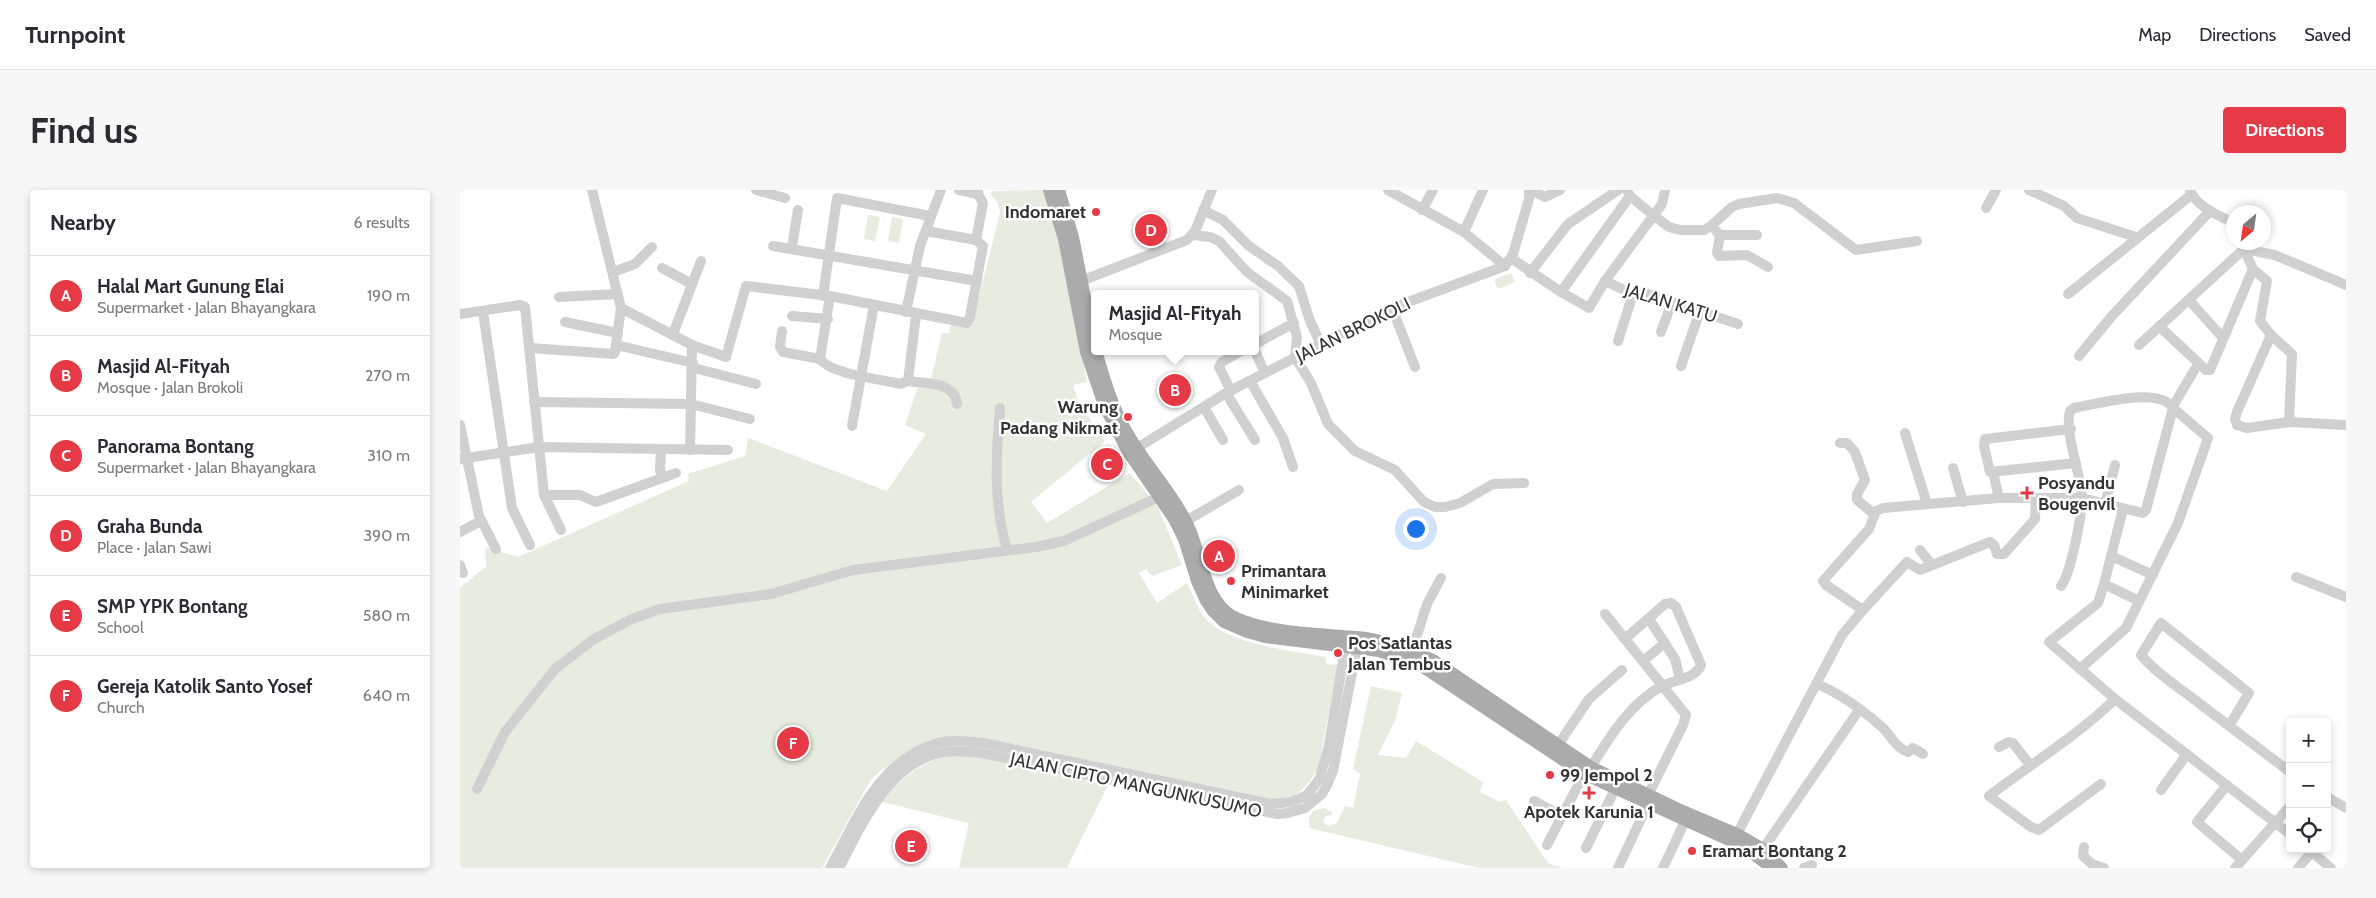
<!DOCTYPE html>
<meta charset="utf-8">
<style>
body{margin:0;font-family:Cabin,sans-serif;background:#f7f7f7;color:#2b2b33}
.controls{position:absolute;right:15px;bottom:15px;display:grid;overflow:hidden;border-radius:5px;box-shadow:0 2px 8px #0003}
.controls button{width:45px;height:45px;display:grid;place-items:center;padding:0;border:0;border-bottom:1px solid #e1e1e2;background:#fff;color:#2b2b33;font:25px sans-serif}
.compass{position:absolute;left:1766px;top:15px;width:45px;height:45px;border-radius:50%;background:#fff;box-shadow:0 2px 8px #0003;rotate:209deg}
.you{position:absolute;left:955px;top:338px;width:18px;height:18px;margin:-12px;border:4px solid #fff;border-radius:50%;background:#1a73e8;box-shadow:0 0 0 8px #1a73e833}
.badge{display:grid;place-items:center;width:32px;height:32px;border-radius:50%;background:#e63946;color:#fff;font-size:16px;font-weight:700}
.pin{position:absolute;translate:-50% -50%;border:2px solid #fff;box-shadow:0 1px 5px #0006}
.popup{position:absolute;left:631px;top:100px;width:168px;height:65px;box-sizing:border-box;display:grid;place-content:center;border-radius:5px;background:#fff;filter:drop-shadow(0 1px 4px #0005);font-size:16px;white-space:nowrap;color:#7c7c81}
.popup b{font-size:19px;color:#2b2b33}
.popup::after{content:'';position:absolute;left:50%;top:100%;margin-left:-10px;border:10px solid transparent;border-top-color:#fff}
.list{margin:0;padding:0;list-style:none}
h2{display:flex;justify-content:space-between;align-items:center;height:65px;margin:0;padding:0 20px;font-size:21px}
h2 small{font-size:16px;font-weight:400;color:#7c7c81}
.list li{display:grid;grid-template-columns:32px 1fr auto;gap:15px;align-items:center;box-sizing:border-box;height:80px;padding:0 20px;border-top:1px solid #e1e1e2}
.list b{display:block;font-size:19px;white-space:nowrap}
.list p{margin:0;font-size:16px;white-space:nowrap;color:#7c7c81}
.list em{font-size:16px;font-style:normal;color:#7c7c81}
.icon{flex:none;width:28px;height:28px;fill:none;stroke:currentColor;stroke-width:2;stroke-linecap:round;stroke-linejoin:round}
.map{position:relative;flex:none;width:1886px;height:678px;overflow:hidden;border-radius:5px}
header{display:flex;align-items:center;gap:30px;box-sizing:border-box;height:70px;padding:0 25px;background:#fff;border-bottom:1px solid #e1e1e2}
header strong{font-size:24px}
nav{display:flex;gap:28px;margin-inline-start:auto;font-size:18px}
.intro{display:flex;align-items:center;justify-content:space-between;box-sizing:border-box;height:120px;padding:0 30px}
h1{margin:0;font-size:35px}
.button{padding:12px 22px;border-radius:5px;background:#e63946;color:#fff;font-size:18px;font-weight:700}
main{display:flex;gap:30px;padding:0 30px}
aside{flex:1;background:#fff;border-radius:5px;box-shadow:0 2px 8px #0003}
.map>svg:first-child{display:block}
</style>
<header>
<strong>Turnpoint</strong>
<nav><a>Map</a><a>Directions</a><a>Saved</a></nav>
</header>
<div class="intro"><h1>Find us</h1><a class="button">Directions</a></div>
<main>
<aside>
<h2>Nearby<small>6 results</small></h2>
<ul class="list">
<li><span class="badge">A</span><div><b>Halal Mart Gunung Elai</b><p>Supermarket · Jalan Bhayangkara</p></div><em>190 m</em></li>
<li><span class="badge">B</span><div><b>Masjid Al-Fityah</b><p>Mosque · Jalan Brokoli</p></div><em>270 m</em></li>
<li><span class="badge">C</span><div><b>Panorama Bontang</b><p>Supermarket · Jalan Bhayangkara</p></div><em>310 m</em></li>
<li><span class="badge">D</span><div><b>Graha Bunda</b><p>Place · Jalan Sawi</p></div><em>390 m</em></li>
<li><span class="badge">E</span><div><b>SMP YPK Bontang</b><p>School</p></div><em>580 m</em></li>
<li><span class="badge">F</span><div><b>Gereja Katolik Santo Yosef</b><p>Church</p></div><em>640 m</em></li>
</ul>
</aside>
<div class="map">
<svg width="1886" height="678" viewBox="0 0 1886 678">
<rect width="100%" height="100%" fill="#fff"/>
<g fill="#e6ecdf">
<path d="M584 0 597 40 627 192 613 195 618 211 645 251 571 312 587 333 670 283 698 317 722 375 692 386 686 379 679 383 697 413 727 393C733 405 738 421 747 430 769 454 834 461 866 467V474L878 475 858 579C848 595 839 605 822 612L539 552 496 546 449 561 419 582 410 591 362 678H0V397L26 377 25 357 58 367 229 291 228 284 285 266 288 248 427 301 466 244 445 235 458 197 466 198 471 189 482 143H489L491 134 509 137 512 135 540 23 538 13 531 5 532 1Z"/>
<path d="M408 25 420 27 415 51 404 49Z"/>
<path d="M432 27 443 29 439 53 428 51Z"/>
<path d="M1051 83 1055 92 1038 99 1034 90Z"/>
<path d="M911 496 942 503 935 531 918 565 946 568 956 551 1023 592 1020 602 1040 612 1046 610 1088 673 1103 678H1019L849 638V628L853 621 864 618 872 622V625L866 626 863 632 869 636 877 633 885 616 893 618 900 584 893 579Z"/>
<path d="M499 564 522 566 648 595 607 678H499L509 633 422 612C442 586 466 568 499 564Z"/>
</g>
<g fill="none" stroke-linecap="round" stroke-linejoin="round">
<g stroke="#d0d0d0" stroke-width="10">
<path d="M296 0 325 8"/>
<path d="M499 0 518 4"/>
<path d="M928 0 1004 42 1045 76"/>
<path d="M1071 0 1085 7 1100 0"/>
<path d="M1167 0 1170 6 1193 25 1209 37 1220 40H1244L1251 36 1272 17 1279 14 1317 8 1334 13 1396 60 1457 51"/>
<path d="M1569 0 1604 16 1617 28 1676 47"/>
<path d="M1730 0C1735 16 1760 26 1774 33"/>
<path d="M1526 18 1536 0"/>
<path d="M743 20 763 30 789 56 818 76 839 96 850 131 861 154"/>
<path d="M962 20 973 0"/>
<path d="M1256 41 1260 45H1297"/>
<path d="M1004 42 1023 0"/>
<path d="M733 45 750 47 759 51 787 82 827 111 837 147 835 167 851 193 868 234 895 261 935 280 964 312 975 317H985L1000 313 1033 294 1064 293"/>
<path d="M1260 45 1257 63 1259 66 1287 65 1308 77"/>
<path d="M516 50 523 13 518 4V0"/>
<path d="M1783 53 1784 59 1815 65 1886 95"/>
<path d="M313 56 517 91"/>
<path d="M332 57 338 20"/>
<path d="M1051 68 1101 102 1129 118 1145 91 1202 14 1205 0"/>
<path d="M202 78 232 94"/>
<path d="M153 82 175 74 192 57"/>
<path d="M1070 83 1108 34 1158 0"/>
<path d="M621 91 727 50 735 41 752 0"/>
<path d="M1145 91 1173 104 1178 102 1188 104 1278 134"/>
<path d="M1101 102 1170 6"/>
<path d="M1608 104 1731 5"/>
<path d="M363 106 377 8 470 26"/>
<path d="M370 106 360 169C372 185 421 189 440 194L448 191 456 125"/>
<path d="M99 107 158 104"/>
<path d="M1729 110 1763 148"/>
<path d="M161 118 232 155 230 260"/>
<path d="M932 118 955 177"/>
<path d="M23 122 52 318 70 355"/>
<path d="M446 122 460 56 481 0"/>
<path d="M0 124 60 115 65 117 84 305 101 340"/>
<path d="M332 126 368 129"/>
<path d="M105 132 158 143"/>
<path d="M1699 136 1746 180H1750L1793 79 1807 91 1800 131 1811 145 1777 222 1775 229 1777 235 1787 238 1829 232 1886 235"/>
<path d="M322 141 320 157 323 162 360 169"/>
<path d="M1201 142 1212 112"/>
<path d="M213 144 241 71"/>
<path d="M1811 145 1832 164 1829 232"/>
<path d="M1158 151 1173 104"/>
<path d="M795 154 834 133"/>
<path d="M156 155 233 173"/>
<path d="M232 155 266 167 286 96 370 106 507 133 510 127 523 56 516 50 466 41"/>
<path d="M1679 155 1784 59 1793 79"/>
<path d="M70 158 154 164 155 162 161 118 132 0"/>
<path d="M795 161 805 183"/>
<path d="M1619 166 1651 127 1750 21"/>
<path d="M1221 176 1240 121"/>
<path d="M234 178 296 194"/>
<path d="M448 191C466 194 495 191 497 214"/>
<path d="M790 191 823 248 833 277"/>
<path d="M771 201 759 177 762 172 781 161"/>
<path d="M766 203 795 250"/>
<path d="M74 212 231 214 290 229"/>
<path d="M1713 216 1738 174"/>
<path d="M744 217 763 250"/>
<path d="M540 218C536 265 533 314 547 359"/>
<path d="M0 235 19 326 36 359"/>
<path d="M392 236 414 115"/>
<path d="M1611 239 1525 249 1524 256 1530 282 1616 273"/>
<path d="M1445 243 1467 314"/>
<path d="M1380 253H1387L1395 262 1405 290 1397 304V310L1414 324"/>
<path d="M677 258 766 203 932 118 1045 76 1053 64 1069 9V0"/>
<path d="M201 259 200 281 204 287"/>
<path d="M0 269 79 257 268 260"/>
<path d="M1493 278 1503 312"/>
<path d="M1533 282 1539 308"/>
<path d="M84 305H120L136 312 216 283"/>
<path d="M1645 314 1655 275"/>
<path d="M1663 319 1644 394 1679 411"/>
<path d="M726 331 779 300"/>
<path d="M0 342 21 331"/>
<path d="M1460 360 1472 375"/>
<path d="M1651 366 1693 385"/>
<path d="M0 375 3 383"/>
<path d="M1836 387 1886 407"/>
<path d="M1644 394 1638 413 1589 452 1655 509 1830 644"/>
<path d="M1601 396C1611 384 1622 324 1622 308 1621 285 1604 241 1610 221L1614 218C1637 214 1699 196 1713 218"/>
<path d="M1403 420 1447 372 1460 380 1530 352 1534 355 1537 364H1544L1575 329 1576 310"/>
<path d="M1145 424 1226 525 1223 535 1188 605"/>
<path d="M1189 429 1215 469 1220 489"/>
<path d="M952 461 967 414 981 388"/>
<path d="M1183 471 1205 453"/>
<path d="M1357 494C1381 504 1403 520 1423 538 1432 547 1436 558 1448 562L1453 558 1463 564"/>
<path d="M1769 536 1789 503 1701 433 1681 465C1695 482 1714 494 1731 507 1764 532 1797 557 1830 582"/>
<path d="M1098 555 1129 509 1162 480"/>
<path d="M1539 557 1549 552 1553 553 1570 575"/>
<path d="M1131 577C1149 548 1170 513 1202 496 1213 490 1236 489 1241 475L1216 417 1211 413 1205 414 1165 449"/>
<path d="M1641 594 1579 640 1571 637 1529 606C1571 574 1617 546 1655 509"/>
<path d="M1767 595 1737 632 1782 670"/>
<path d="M17 599 45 542 95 479 134 449 172 429 200 419 311 404 393 380 576 357 604 351 699 307"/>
<path d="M1701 600 1727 564"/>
<path d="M1867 607 1886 618"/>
<path d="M1074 611 1102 626"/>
<path d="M1277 644 1382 445 1403 420 1366 395 1363 391 1409 339 1416 321 1423 318 1539 308H1622L1683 323 1686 320 1713 218 1748 248 1718 333 1666 438 1620 479"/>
<path d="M1087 655 1124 584"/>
<path d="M1624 657 1623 666 1632 674 1644 678"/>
<path d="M1126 658 1155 599"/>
<path d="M1303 659 1399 520"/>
<path d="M1848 659 1871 678"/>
<path d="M370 678C397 629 418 570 478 553 492 549 510 552 524 553L796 611 810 614 832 612 847 605 860 588 869 555 886 452"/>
<path d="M379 678C402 635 429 571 484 562 496 560 509 562 522 563L817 624 828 623 845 618 862 604 867 595 873 581 898 452"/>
<path d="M1158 678 1188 614"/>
<path d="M1203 678 1225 631"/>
<path d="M1344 678 1352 675"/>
<path d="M1775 678 1830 616"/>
<path d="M1838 678 1852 662"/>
</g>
<g stroke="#ababab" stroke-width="12">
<path d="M589 0 604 49 626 162 644 215 667 260 714 329 724 349 737 391 746 411 753 421 764 432 787 442 805 447 919 461 960 475 1124 584 1269 650 1289 661 1312 678"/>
<path d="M599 0 613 47 635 158"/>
<path d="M636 161C645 191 654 223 671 249 688 277 711 302 726 331 742 361 743 411 774 427 807 443 860 444 897 447 923 449 950 460 973 470L1131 577 1218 619 1277 644 1303 659 1322 678"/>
</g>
</g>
<g fill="#e63946" stroke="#fff" stroke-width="2">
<circle cx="636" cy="22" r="5"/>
<circle cx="668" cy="227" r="5"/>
<path d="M1564.5 295.5h5v5h5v5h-5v5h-5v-5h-5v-5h5z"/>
<circle cx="771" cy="391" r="5"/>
<circle cx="878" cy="463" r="5"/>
<circle cx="1090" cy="585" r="5"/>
<path d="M1126.5 595.5h5v5h5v5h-5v5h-5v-5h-5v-5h5z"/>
<circle cx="1232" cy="661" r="5"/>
</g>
<g text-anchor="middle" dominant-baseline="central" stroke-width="5" stroke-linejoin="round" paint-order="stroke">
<g font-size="18" font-weight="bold" fill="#333" stroke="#fff" text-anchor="start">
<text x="626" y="22" text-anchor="end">Indomaret</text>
<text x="658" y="217" text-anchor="end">Warung<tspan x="658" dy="21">Padang Nikmat</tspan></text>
<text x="1578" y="293">Posyandu<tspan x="1578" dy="21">Bougenvil</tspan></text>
<text x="781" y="381">Primantara<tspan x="781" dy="21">Minimarket</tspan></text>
<text x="888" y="453">Pos Satlantas<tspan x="888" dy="21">Jalan Tembus</tspan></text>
<text x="1100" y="585">99 Jempol 2</text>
<text x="1129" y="622" text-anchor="middle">Apotek Karunia 1</text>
<text x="1242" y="661">Eramart Bontang 2</text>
</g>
<g font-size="18" fill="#333" stroke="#fff">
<text transform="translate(1211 113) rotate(17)">JALAN KATU</text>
<text transform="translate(893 140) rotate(-26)">JALAN BROKOLI</text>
<text transform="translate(676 595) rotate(12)">JALAN CIPTO MANGUNKUSUMO</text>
</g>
</g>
</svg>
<div class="controls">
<button>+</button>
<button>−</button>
<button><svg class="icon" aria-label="locate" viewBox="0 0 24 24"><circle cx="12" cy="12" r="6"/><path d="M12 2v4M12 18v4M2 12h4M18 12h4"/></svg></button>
</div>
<svg class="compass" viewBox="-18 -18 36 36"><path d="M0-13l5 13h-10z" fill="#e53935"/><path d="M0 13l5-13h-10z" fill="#7c7c81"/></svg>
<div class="you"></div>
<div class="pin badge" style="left:759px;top:366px">A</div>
<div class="pin badge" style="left:715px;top:200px">B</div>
<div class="popup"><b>Masjid Al-Fityah</b>Mosque</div>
<div class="pin badge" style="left:647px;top:274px">C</div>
<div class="pin badge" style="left:691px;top:40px">D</div>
<div class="pin badge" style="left:451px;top:656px">E</div>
<div class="pin badge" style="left:333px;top:553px">F</div>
</div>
</main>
